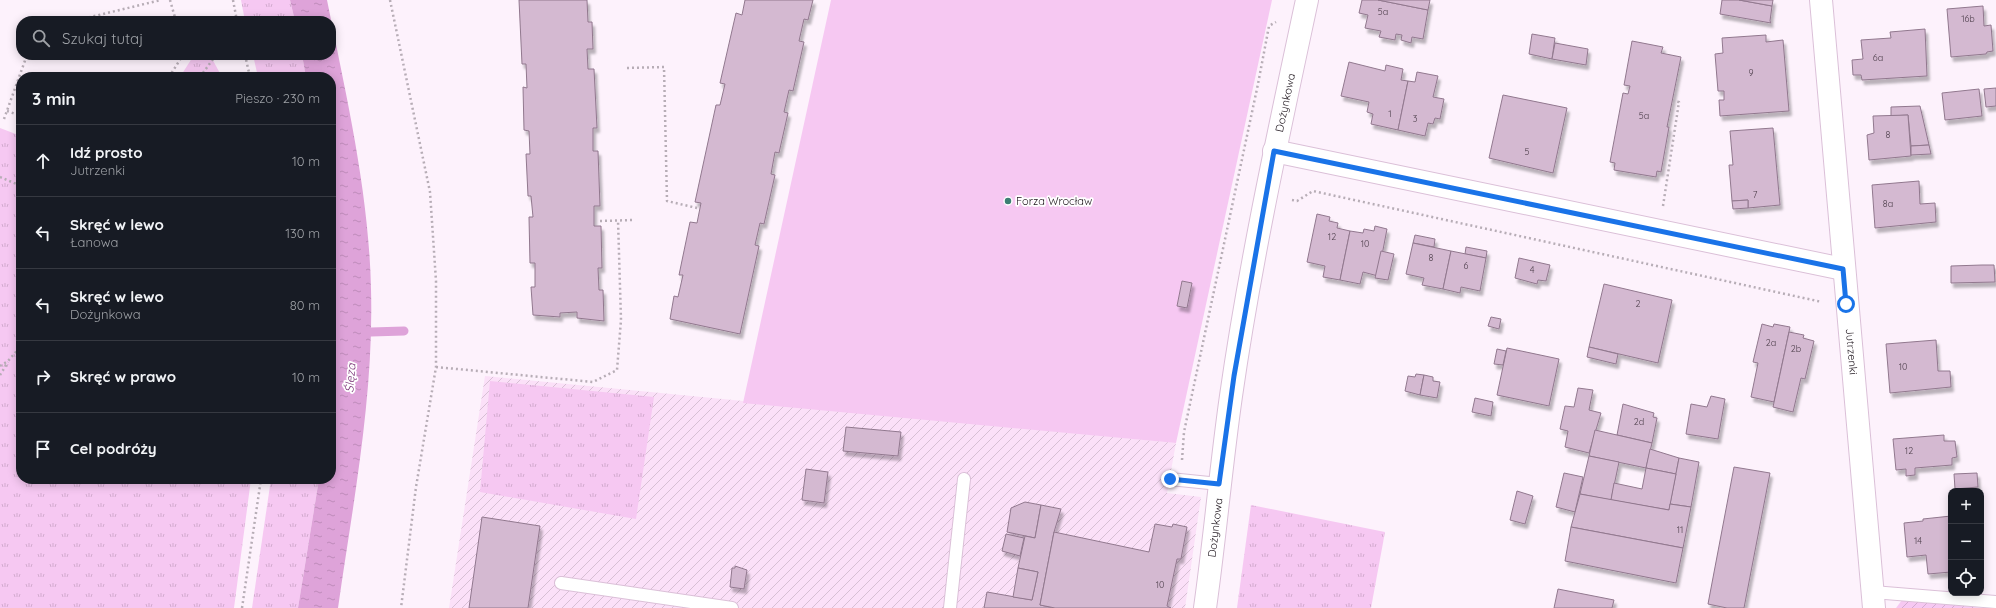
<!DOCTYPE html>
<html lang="pl">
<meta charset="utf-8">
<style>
body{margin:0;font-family:Quicksand,sans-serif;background:#242831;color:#f1f3f6}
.controls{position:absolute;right:12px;bottom:12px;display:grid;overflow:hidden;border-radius:8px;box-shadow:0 2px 10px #0003}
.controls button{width:36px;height:36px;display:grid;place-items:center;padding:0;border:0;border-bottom:1px solid #363941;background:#171b24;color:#f1f3f6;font:20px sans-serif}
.stop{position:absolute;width:12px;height:12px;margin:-9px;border:3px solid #1a73e8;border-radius:50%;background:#fff}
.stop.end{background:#1a73e8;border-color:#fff;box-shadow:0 1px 4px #0008}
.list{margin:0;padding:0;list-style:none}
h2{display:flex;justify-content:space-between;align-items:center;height:52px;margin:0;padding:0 16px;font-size:17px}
h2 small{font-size:13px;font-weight:400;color:#9ea1a6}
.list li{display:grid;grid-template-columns:26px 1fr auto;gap:12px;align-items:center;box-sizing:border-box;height:72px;padding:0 16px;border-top:1px solid #363941}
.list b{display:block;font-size:15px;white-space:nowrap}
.list p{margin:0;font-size:13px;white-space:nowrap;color:#9ea1a6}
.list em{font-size:13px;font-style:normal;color:#9ea1a6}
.icon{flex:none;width:22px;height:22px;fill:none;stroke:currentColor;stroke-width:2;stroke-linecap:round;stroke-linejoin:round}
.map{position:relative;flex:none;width:1996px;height:608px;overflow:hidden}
.search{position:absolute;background:#171b24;box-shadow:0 2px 10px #0003;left:16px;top:16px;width:320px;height:44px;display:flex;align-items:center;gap:10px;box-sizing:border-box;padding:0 14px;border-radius:16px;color:#9ea1a6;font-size:15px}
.panel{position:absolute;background:#171b24;box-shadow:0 2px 10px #0003;left:16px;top:72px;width:320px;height:412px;border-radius:16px}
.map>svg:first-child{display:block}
</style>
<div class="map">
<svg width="1996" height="608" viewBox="0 0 1996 608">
<defs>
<pattern id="industrial-furrows" width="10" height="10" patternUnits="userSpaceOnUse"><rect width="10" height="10" fill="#fbe0f8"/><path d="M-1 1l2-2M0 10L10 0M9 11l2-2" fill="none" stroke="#d7bfd4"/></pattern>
<pattern id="grass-tufts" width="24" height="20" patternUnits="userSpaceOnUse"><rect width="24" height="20" fill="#f6c8f2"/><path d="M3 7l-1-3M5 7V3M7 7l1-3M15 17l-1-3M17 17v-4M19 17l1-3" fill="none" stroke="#d2abcf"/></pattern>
<pattern id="garden-furrows" width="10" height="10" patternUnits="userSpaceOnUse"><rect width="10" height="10" fill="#f6c8f2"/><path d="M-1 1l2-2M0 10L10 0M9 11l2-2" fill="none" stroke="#d2abcf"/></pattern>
<pattern id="water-ripples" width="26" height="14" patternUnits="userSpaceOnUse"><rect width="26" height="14" fill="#dea3d9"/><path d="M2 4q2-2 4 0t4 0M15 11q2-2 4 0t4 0" fill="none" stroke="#be8bba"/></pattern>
<filter id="shadow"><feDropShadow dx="2.5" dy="4.5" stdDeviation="1" flood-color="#0004"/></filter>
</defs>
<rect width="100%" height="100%" fill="#fdf2fc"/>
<path fill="url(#industrial-furrows)" d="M485 376 1176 443 1167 493 1201 497 1185 608H449Z"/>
<g fill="url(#grass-tufts)">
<path d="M241 0H290L295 21H245Z"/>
<path d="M194 55H210L222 77H180Z"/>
<path d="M253 55H302L306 77H258Z"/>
<path d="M0 128 21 136V479H251L234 608H0Z"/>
<path d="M490 381 654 397 636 519 480 492Z"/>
<path d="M271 479H319L298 608H252Z"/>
<path d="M1251 505 1385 532 1371 608H1237Z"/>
</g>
<path fill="#f6c8f2" d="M831 0H1272L1176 443 743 403Z"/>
<path fill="url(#garden-furrows)" d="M1902 600 1983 608H1896Z"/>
<path fill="url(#water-ripples)" d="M290 0H327C346 95 369 192 371 289 374 396 353 503 338 608H298L319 479H331L333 286 331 77H306L302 55H331V21H295Z"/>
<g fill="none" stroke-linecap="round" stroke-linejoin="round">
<path stroke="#dea3d9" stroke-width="9" d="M371 332 404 331"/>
</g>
<g fill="#d4b9d1" stroke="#91788e" filter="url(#shadow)">
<path d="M519 0H587L588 22H592L593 49H587L588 69H594L597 128H593V151H598L600 206H594V226H601L602 268H598L599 290H603L604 321 577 318V312L560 313V317L533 315 531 287H535V263H530L529 217H533L531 196H528L526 154H530L529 131 524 130 523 87 527 88 526 64H522Z"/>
<path d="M745 0H813L808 20 804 19 799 41 804 42 793 91 789 90 784 112 788 113 779 153 775 152 771 174 775 175 764 224 760 223 755 245 759 246 740 334 670 319 674 296 678 297 683 275H679L690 222 697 223 701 203 695 202 716 105H720L725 84 720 83 736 13 742 15Z"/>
<path d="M1362 0H1378L1428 10 1423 39 1412 37 1411 43 1401 40 1402 35 1396 34 1395 40 1379 37 1381 31 1365 28 1368 15 1359 13Z"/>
<path d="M1378 0H1430L1428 10Z"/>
<path d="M1722 0H1739L1772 6 1770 21 1771 23 1720 14Z"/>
<path d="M1739 0H1773L1772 6Z"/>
<path d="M1983 6 1984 26 1991 25 1993 51 1987 52 1986 54 1951 57 1947 9Z"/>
<path d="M1925 29 1927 76 1862 80 1861 75H1853L1852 60 1863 59 1861 40 1891 38 1890 32Z"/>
<path d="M1532 34 1555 38 1552 59 1529 54Z"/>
<path d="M1766 35V42L1783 40 1789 111 1720 116 1719 100H1724V91H1718L1715 54 1723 53 1722 38Z"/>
<path d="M1632 41 1663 47 1661 53 1681 57 1667 127H1669L1661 172 1657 171 1656 177 1614 170 1615 163 1610 162 1623 93 1628 94 1630 86 1624 85Z"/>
<path d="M1555 43 1588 49 1586 65 1552 59Z"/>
<path d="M1349 62 1385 71 1386 65 1403 69 1401 80 1408 81 1398 130 1371 124 1373 114 1367 112 1369 102 1341 96Z"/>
<path d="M1417 72 1438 76 1433 97 1444 99 1440 119 1435 118 1433 124 1428 123 1425 136 1398 130 1408 81 1415 82Z"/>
<path d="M1996 88V106L1986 107 1984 89Z"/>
<path d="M1979 89 1982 116 1945 120 1942 93Z"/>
<path d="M1503 95 1567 108 1553 173 1489 158Z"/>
<path d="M1920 106 1929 145 1911 146 1908 115 1891 116V107Z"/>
<path d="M1908 115 1911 156 1869 160 1867 135 1874 133 1873 116Z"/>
<path d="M1773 128 1780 205 1748 208V200L1732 201 1729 165H1733L1730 131Z"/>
<path d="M1929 145 1931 154 1911 155V146Z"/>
<path d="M1919 181 1920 204 1935 203 1936 222 1875 228 1872 185Z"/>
<path d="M1748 200V208L1733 209 1732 201Z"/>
<path d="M1317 214 1330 217 1329 221 1338 223 1337 228 1350 231 1340 280 1323 277 1325 266 1307 262Z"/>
<path d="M1375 226 1387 229 1378 276 1363 272 1360 284 1340 280 1350 231 1363 233 1364 229 1374 231Z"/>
<path d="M1415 235 1435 239 1434 247 1413 243Z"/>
<path d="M1413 243 1451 251 1443 289 1422 285 1424 278 1406 274Z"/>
<path d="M1466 247 1487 251 1486 258 1465 254Z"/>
<path d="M1381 251 1394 254 1388 280 1375 278Z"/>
<path d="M1451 251 1486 258 1480 291 1461 287 1460 293 1443 289Z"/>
<path d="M1519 258 1550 265 1546 281 1538 280 1537 284 1515 278Z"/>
<path d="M1982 265H1994L1995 282 1951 283V266Z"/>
<path d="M1182 281 1192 283 1187 308 1177 306Z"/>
<path d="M1604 284 1672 300 1658 363 1589 347Z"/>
<path d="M1491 317 1501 319 1499 329 1488 326Z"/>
<path d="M1762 324 1773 327 1774 324 1790 327 1774 402 1751 397 1758 363 1753 362Z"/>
<path d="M1789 332 1804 335 1803 338 1814 341 1805 379 1801 378 1793 412 1773 407Z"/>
<path d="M1936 340 1938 371H1950L1951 387 1890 393 1886 344Z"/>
<path d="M1589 347 1618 354 1616 364 1587 357Z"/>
<path d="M1507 348 1559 359 1549 406 1497 395Z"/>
<path d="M1497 349 1506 351 1503 365 1494 364Z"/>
<path d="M1416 374 1424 375 1420 395 1405 391 1408 376 1415 377Z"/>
<path d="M1424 375 1433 377V381L1440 382 1437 398 1420 395Z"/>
<path d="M1578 388 1593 390 1589 410 1601 413 1589 453 1565 447 1568 431 1560 429 1565 406 1574 407Z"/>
<path d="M1711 396 1725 399 1718 439 1686 434 1691 404 1707 407Z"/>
<path d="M1475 398 1493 402 1491 416 1472 412Z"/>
<path d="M1623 404 1654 413 1653 417 1657 418 1652 443 1617 435Z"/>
<path d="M846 427 901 432 898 456 843 451Z"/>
<path d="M1595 430 1652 443 1646 468 1589 456Z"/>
<path d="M1944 435V441H1955L1957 457 1952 458V465L1915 468V475L1906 476V469L1896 470 1893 439Z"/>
<path d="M1650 449 1679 458 1676 474 1646 468Z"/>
<path d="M1589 456 1619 462 1611 500 1580 494Z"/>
<path d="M1679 458 1699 462 1691 507 1670 504Z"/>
<path d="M1734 467 1770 473 1744 608H1727L1708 604Z"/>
<path d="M1646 468 1676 474 1669 510 1611 500 1614 483 1642 489Z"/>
<path d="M806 469 828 472 824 503 802 500Z"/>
<path d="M1564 473 1583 477 1575 512 1556 507Z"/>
<path d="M1977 473 1978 487 1955 489 1954 474Z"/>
<path d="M1517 491 1533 496 1525 524 1510 520Z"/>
<path d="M1580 494 1669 510 1670 504 1691 507 1683 548 1571 527Z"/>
<path d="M1025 502 1041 505 1035 538 1007 532 1011 508Z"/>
<path d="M1041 505 1061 509 1054 532 1040 605 1055 608H984L987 592 1032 600 1038 572 1018 568 1025 536 1035 538Z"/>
<path d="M1951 516V572L1928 574 1926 555 1907 557 1904 523 1923 521V519Z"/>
<path d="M482 517 540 526 528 608H469Z"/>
<path d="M1155 524 1172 527 1173 524 1187 527 1181 559H1177L1167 606 1171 608H1055L1040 605 1054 532 1149 552Z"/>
<path d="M1571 527 1683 548 1676 583 1565 561Z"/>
<path d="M1006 534 1024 538 1020 556 1002 551Z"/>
<path d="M735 566 747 570 744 589 730 587 732 568H735Z"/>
<path d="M1018 568 1038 572 1032 600 1013 597Z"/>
<path d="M1558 589 1614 600 1612 608H1554Z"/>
</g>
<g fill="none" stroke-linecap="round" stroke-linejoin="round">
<defs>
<g id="service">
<path d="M1170 479 1219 484"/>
<path d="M561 583 732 608"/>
<path d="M1873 592 1996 602"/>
<path d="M950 608 964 479"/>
</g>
<g id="minor">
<path id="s1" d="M1821 0 1874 608"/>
<path d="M1274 151 1843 269"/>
<path id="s2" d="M1205 608C1215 537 1221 466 1231 396 1250 263 1279 131 1307 0"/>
</g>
</defs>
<use href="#service" stroke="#dbc0d8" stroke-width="14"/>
<use href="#minor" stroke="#dbc0d8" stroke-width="24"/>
<g stroke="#b7adb6" stroke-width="2.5" stroke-dasharray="2 3" stroke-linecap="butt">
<path d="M170 0 176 21"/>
<path d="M233 0 237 21"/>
<path d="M390 0 430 192 436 281V367L416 487 401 608"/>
<path d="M74 21 161 0"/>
<path d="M245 55 250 77"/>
<path d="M627 68 664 67 667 201 697 208"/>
<path d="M169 77 183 55"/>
<path d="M200 77 216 55"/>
<path d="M7 111 21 116"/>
<path d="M4 119 27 55"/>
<path d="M0 177 21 186"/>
<path d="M1292 200 1297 201 1313 191 1822 302"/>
<path d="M1663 206 1679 102 1673 101"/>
<path d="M600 221 633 220"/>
<path d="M0 366 8 361 21 346"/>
<path d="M436 367 593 382 617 370 621 320 618 220"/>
<path d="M0 375 8 362"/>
<path d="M1182 460 1184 432 1258 84 1269 26 1276 22"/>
<path d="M242 608 261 479"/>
</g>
<use href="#service" stroke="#fff" stroke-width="12"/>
<use href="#minor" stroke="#fff" stroke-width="22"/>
</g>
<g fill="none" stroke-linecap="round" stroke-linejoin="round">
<path stroke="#1a73e8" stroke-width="5" d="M1170 479 1219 484 1234 376 1274 151 1843 269 1846 304"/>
</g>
<circle fill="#3c7f73" stroke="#fff" stroke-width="1.5" cx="1008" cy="201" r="4"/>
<g text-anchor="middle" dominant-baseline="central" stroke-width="3.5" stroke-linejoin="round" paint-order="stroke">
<g font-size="9" fill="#4c3e4a">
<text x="1383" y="11">5a</text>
<text x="1968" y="18">16b</text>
<text x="1878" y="57">6a</text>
<text x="1751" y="72">9</text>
<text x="1390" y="113">1</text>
<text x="1644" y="115">5a</text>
<text x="1415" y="118">3</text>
<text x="1888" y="134">8</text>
<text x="1527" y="151">5</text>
<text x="1755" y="194">7</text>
<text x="1888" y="203">8a</text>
<text x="1332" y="236">12</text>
<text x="1365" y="243">10</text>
<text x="1431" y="257">8</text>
<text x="1466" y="265">6</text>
<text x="1532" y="269">4</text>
<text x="1638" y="303">2</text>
<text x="1771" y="342">2a</text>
<text x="1796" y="348">2b</text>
<text x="1903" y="366">10</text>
<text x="1639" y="421">2d</text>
<text x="1909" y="450">12</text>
<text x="1680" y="529">11</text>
<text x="1918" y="540">14</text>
<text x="1160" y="584">10</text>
</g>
<g font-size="11" fill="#1e151d" stroke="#fff">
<text stroke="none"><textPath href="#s2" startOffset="512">Dożynkowa</textPath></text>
<text stroke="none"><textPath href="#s1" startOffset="353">Jutrzenki</textPath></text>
<text stroke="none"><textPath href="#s2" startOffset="81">Dożynkowa</textPath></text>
</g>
<g font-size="11" fill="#1e151d" stroke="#fff" text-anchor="start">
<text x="1016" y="201">Forza Wrocław</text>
</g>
<g font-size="12" font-style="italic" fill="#7b3678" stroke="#fff">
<text transform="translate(350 378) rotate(-85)">Ślęza</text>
</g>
</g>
</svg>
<div class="controls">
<button>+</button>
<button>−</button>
<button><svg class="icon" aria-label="locate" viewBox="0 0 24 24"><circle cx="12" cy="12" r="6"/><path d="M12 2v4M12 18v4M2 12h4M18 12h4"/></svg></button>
</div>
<div class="stop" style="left:1846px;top:304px"></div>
<div class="stop end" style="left:1170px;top:479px"></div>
<div class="search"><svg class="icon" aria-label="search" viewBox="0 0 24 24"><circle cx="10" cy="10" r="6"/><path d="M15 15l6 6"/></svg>Szukaj tutaj</div>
<section class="panel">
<h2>3 min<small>Pieszo · 230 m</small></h2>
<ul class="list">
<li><svg class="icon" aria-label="ahead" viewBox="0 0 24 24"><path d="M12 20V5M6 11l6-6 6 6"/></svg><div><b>Idź prosto</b><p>Jutrzenki</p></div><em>10 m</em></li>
<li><svg class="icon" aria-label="left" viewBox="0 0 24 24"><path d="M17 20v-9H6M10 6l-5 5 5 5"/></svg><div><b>Skręć w lewo</b><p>Łanowa</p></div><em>130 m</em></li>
<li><svg class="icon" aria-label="left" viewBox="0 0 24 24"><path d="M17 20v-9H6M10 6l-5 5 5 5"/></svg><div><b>Skręć w lewo</b><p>Dożynkowa</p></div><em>80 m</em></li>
<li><svg class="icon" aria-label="right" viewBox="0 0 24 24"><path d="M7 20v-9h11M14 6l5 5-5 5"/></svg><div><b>Skręć w prawo</b></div><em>10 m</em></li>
<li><svg class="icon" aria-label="arrive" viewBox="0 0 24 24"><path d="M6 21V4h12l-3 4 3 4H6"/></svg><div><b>Cel podróży</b></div></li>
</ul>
</section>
</div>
